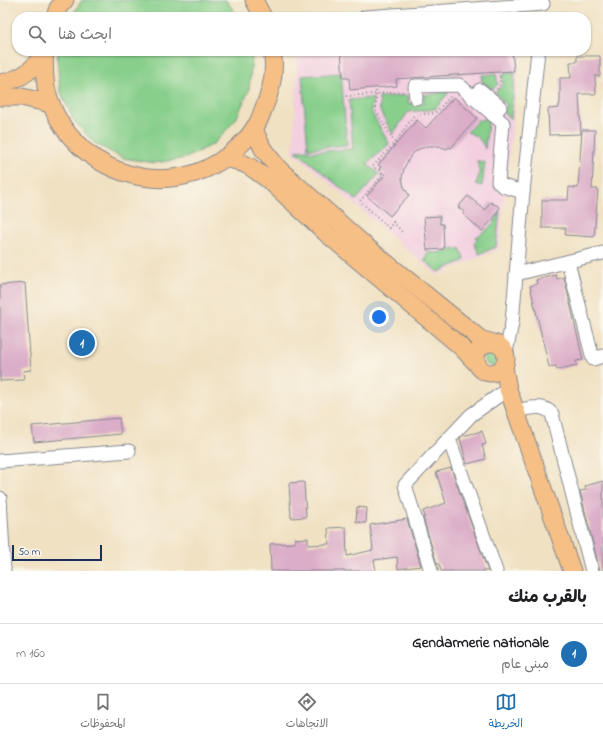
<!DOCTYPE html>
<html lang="ar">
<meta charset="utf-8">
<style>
body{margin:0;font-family:"Indie Flower","Playpen Sans Arabic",sans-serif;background:#f6f6f6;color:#202124;direction:rtl}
.scale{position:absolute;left:12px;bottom:10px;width:90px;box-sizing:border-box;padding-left:4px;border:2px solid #1b2f5e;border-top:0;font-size:11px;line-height:14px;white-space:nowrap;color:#1b2f5e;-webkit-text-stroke:3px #fbf7ec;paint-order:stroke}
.you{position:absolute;left:379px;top:317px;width:14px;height:14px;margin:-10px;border:3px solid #fff;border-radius:50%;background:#1a73e8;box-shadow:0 0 0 6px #1a73e833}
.badge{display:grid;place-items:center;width:26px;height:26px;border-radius:50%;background:#1f6fb2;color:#fff;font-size:13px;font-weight:700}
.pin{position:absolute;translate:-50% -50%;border:2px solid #fff;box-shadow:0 1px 4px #0006}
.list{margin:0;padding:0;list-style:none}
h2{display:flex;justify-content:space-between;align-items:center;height:52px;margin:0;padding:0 16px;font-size:17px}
h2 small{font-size:13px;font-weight:400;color:#757577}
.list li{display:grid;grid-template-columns:26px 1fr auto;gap:12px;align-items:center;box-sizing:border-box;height:60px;padding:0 16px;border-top:1px solid #e0e0e0}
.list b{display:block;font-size:15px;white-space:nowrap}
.list p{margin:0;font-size:13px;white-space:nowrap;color:#757577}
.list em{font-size:13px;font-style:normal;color:#757577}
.icon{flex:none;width:22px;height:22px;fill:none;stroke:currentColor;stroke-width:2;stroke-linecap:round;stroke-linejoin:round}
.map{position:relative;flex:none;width:603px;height:571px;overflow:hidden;direction:ltr}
.search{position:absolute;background:#fff;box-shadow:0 1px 3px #0004;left:12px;right:12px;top:12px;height:44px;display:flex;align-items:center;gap:10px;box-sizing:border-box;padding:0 14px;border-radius:16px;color:#757577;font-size:15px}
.sheet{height:112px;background:#fff}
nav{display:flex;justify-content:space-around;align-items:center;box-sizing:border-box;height:56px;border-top:1px solid #e0e0e0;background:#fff;font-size:11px;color:#757577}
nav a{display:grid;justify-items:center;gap:2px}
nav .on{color:#1f6fb2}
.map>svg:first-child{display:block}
</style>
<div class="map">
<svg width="603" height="571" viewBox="0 0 603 571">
<rect width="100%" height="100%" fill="#fbf7ec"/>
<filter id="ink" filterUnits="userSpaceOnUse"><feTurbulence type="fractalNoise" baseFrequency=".025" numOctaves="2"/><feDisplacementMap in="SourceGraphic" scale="8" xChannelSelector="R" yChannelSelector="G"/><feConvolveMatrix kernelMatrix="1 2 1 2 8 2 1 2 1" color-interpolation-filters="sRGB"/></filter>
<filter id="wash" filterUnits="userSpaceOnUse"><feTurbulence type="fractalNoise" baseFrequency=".012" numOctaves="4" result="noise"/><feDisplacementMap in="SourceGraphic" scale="16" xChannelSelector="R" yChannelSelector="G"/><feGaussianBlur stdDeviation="0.9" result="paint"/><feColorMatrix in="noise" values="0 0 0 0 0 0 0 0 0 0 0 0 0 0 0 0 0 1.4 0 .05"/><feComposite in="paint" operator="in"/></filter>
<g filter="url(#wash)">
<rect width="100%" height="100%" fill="#f0e1c2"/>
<path fill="#f3cfe0" d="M298 51H519L520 56 499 249 437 275 293 152Z"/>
<g fill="#88cf8b" stroke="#527f74">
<path d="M82 0H226L238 17H71Z"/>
<path d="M59 51H250L252 58 249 90 236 119 215 143 186 158 154 163 123 158 94 143 73 119 60 90 57 58Z"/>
<path d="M341 73 347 145 308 149 302 76Z"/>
<path d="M515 73 511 119 503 112 507 105 495 93 503 84 502 74Z"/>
<path d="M496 74 498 84 491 90 481 80 482 78V75Z"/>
<path d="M449 92 435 109 408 112 393 134 380 111 379 98 408 95 409 104 424 103 423 95Z"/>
<path d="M373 98 371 111 389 144 367 164 379 174 356 200 296 151 307 150 310 152 353 149 349 100Z"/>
<path d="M484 118 488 121 485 149C482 140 476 135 467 132L479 119 481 121Z"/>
<path d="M477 161 485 162 482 186 476 184 480 172Z"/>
<path d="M500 211 496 247 479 254 474 242 477 240 476 237C487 231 495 223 500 211Z"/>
<path d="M455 248 456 250 460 248 465 260 438 272 424 260H426L427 253 442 252Z"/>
<circle cx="492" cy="358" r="8"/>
</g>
<g id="blocks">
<g fill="#dbadc8">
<path d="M341 51H471V54L512 51 514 71 396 79 397 86 350 90 349 78H343Z"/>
<path d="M577 56H600V76H595L596 94H579L581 134 549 135 548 109 559 108V104H560V78H571L570 62H577Z"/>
<path d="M454 97 477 118 451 148 449 147 447 149 438 146H428L419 149 411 155 404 168 402 178 404 187 409 195 390 216 367 196 385 175 379 169 381 167 378 165 417 120 426 128Z"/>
<path d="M582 130H595L592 189H598L594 237 565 235 566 228H542V200H568L569 187 578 188Z"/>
<path d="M468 196 485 210 490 202 500 207 493 219 482 231 463 214 465 213 458 207Z"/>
<path d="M440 216V224H443L444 249 427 250 424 217Z"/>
<path d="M556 275 557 279 564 277 583 360 576 361 577 365 557 370 556 366 549 367 530 286 537 284 536 280Z"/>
<path d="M25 283 31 370 23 371 24 380 0 381V285Z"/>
<path d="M119 418 121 434 34 442 32 426Z"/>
<path d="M482 431 486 444 482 445 486 459 467 464 460 438 462 436Z"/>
<path d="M451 468 488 571H441L439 564H437L423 517H425L423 511 446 503 436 472Z"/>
<path d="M603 481V571H600L580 491 586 490 585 486Z"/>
<path d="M304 482 306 517 291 518 289 483Z"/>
<path d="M357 507 367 508 366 523 356 522Z"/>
<path d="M407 519 421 566 398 569 397 557 374 560 376 571H271L270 544 295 543V539L308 538V545L329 544 328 528 346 527 347 556 373 550 370 525Z"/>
</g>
</g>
</g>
<g filter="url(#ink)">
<use href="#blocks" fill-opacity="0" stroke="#868890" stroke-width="1"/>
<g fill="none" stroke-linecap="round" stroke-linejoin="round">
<defs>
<g id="minor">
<path d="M365 17 543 4"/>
<path d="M416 98 415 86 459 85 503 123 498 182 503 186 523 192"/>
<path d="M473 98 480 90 500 107 493 115"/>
<path d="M568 262 593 359 603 356"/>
<path d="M516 274 603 253"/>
<path d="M506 352 512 323 523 192 538 51"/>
<path d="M516 411C528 409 543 403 552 414L592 571"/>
<path d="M449 439 496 571"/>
<path d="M0 461 129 451"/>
<path d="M0 498 4 571"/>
<path d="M431 571 405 485 471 415 508 389"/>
</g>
<g id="major">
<path d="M254 0 263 17"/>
<path d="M55 17 58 8 65 0"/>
<path d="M45 51C44 63 44 75 46 87 64 169 165 208 231 153 240 146 249 137 255 127 259 122 261 115 263 110 271 92 276 70 272 51"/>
<path d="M0 83C20 80 35 70 44 51"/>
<path d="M0 97H22L51 104"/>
<path d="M255 127 256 134 263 149 279 169 368 248 473 333 480 339 490 342"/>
<path d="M224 158 237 161 249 166 270 181 327 234 460 346 476 363"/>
<circle cx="491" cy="358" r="15"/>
<path d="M504 367 508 389 572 571"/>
</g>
</defs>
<use href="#minor" stroke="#868890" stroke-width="15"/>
<use href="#major" stroke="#868890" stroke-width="19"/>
<g stroke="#868890" stroke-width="2" stroke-dasharray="1 3" stroke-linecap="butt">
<path d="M497 89 500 84V75"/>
<path d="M376 91V111L395 143 373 166 383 175 360 201 389 228 393 222 402 232"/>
<path d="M346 96 404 92"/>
<path d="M395 143 414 115 435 113 450 97"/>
</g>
<use href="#minor" stroke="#fff" stroke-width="13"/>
<use href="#major" stroke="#f5bf86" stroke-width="17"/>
</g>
</g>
</svg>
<div class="scale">50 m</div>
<div class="you"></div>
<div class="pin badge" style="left:82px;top:343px">1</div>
<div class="search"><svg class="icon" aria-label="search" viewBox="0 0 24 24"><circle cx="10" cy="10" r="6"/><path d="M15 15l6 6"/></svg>ابحث هنا</div>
</div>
<section class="sheet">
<h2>بالقرب منك<small></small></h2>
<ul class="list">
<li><span class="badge">1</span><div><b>Gendarmerie nationale</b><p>مبنى عام</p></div><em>160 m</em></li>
</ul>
</section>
<nav>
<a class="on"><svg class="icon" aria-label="map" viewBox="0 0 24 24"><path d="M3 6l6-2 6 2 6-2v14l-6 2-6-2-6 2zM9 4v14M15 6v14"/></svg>الخريطة</a>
<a><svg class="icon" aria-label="directions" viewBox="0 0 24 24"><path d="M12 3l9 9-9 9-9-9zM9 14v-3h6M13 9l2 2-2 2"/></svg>الاتجاهات</a>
<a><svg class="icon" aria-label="saved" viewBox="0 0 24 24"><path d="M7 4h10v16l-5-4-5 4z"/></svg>المحفوظات</a>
</nav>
